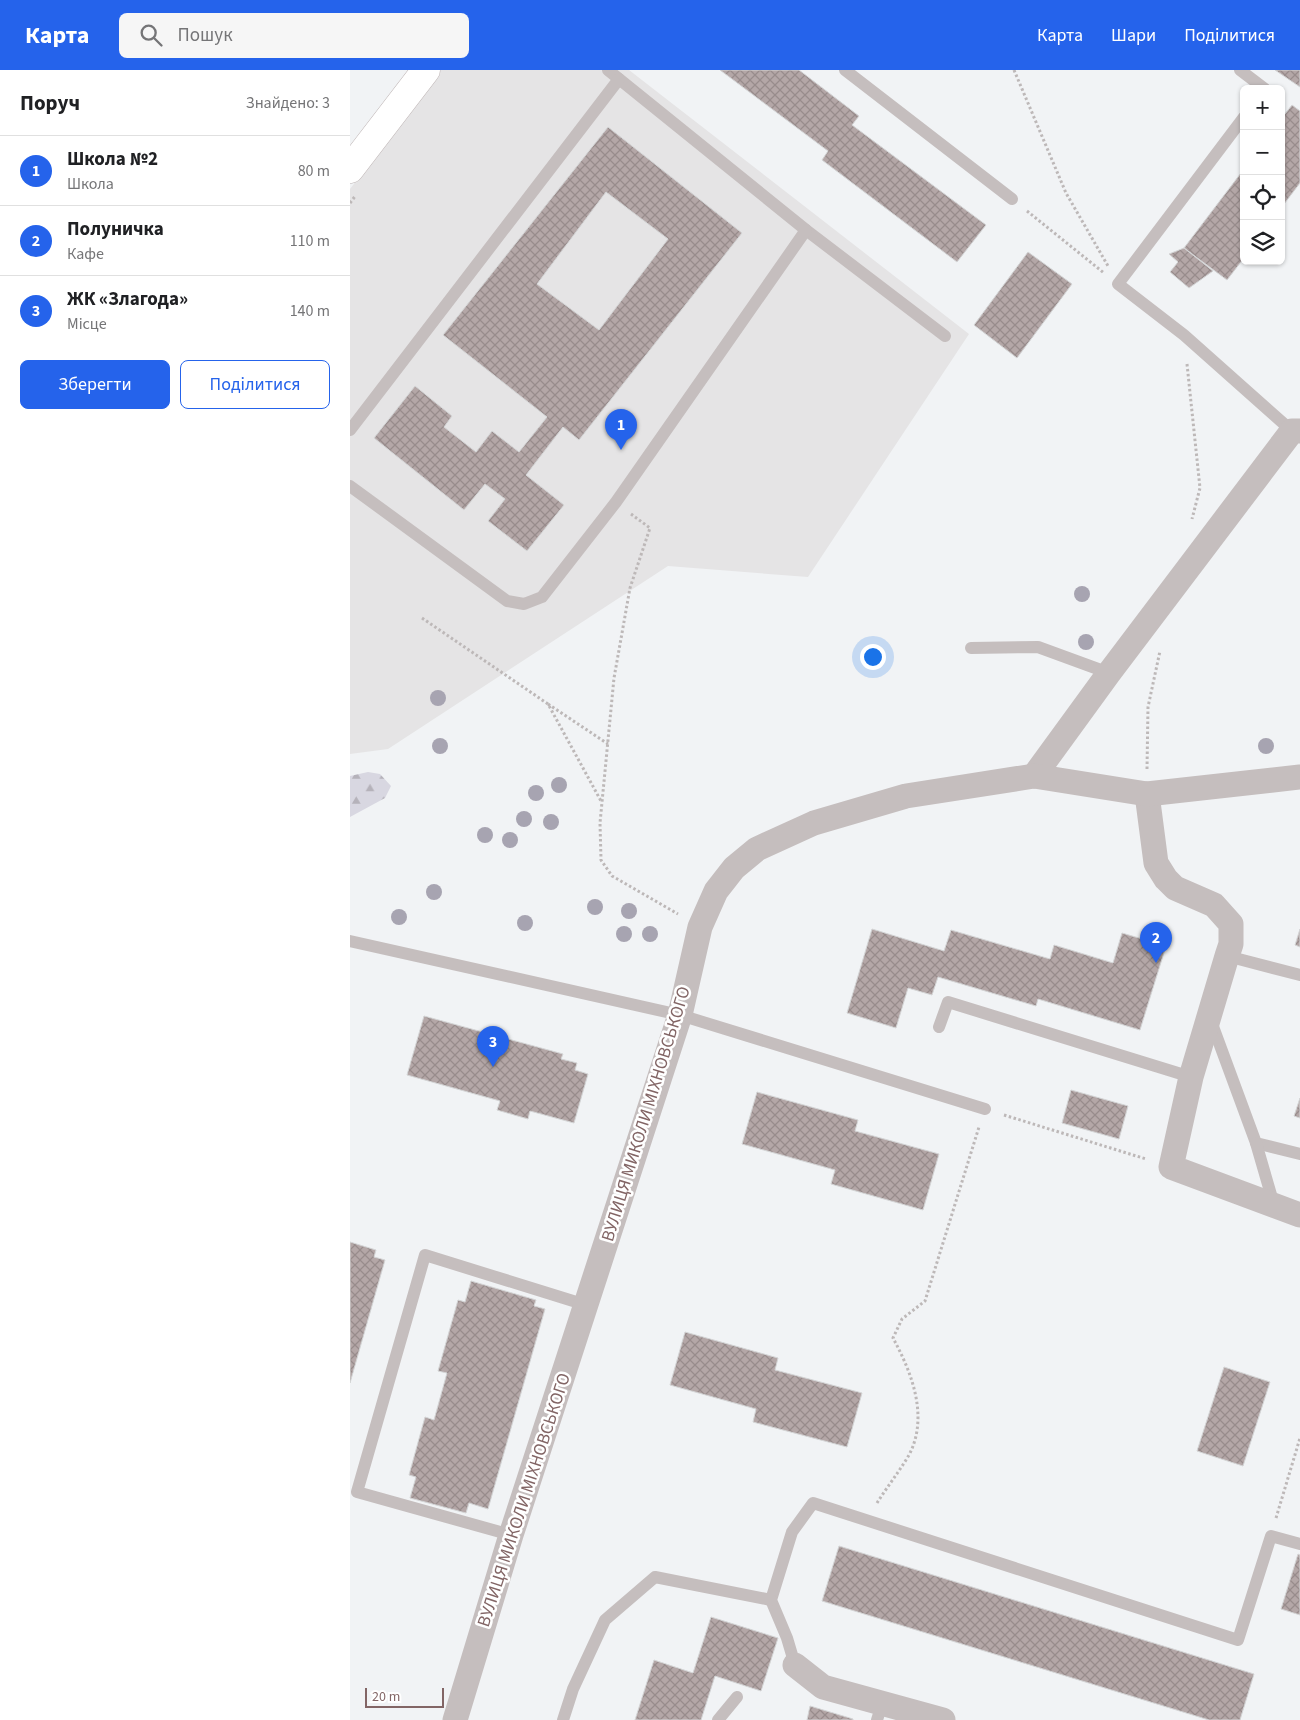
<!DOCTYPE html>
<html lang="uk">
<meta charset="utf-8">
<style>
body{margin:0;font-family:"Source Sans 3",sans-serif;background:#f6f6f6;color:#202124}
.controls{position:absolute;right:15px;top:15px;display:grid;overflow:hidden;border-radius:8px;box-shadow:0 1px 4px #0004}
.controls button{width:45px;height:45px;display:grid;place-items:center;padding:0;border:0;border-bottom:1px solid #e0e0e0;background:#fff;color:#202124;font:25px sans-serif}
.scale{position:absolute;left:15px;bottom:12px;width:79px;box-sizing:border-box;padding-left:5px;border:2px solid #826565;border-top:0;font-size:14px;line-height:18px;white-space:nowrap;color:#826565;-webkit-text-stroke:4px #fff;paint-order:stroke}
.you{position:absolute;left:522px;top:586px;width:18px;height:18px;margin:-12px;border:4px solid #fff;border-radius:50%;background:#1a73e8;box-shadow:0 0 0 8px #1a73e833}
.badge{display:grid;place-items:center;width:32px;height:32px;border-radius:50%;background:#2563eb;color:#fff;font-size:16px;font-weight:700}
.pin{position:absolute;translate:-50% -41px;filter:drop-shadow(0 1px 2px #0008)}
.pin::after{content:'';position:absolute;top:26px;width:18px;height:15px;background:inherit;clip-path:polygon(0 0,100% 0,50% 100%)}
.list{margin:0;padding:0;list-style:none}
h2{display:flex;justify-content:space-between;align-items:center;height:65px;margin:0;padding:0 20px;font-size:21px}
h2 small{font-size:16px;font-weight:400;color:#757577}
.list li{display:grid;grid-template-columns:32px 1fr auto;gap:15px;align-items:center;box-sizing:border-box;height:70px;padding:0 20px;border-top:1px solid #e0e0e0}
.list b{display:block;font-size:19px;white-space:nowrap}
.list p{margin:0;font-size:16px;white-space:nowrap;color:#757577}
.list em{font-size:16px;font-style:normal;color:#757577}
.actions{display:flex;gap:10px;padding:15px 20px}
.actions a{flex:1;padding:11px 0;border:1px solid #2563eb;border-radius:8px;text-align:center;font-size:18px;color:#2563eb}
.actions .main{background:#2563eb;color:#fff}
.icon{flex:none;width:28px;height:28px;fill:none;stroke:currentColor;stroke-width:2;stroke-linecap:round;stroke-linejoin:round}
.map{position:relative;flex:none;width:950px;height:1650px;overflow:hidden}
header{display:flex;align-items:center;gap:30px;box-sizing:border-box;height:70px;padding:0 25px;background:#2563eb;color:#fff}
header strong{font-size:24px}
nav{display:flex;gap:28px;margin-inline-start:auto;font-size:18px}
.search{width:350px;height:45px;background:#f6f6f6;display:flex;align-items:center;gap:12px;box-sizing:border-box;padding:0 18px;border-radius:8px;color:#757577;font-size:19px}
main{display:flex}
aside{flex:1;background:#fff}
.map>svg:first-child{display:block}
</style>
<header>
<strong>Карта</strong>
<div class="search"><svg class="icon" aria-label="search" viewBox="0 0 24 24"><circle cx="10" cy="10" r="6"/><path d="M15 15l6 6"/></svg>Пошук</div>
<nav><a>Карта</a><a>Шари</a><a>Поділитися</a></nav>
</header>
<main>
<aside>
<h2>Поруч<small>Знайдено: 3</small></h2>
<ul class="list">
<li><span class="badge">1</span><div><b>Школа №2</b><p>Школа</p></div><em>80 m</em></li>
<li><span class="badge">2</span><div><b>Полуничка</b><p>Кафе</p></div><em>110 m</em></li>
<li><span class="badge">3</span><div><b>ЖК «Злагода»</b><p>Місце</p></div><em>140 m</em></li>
</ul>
<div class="actions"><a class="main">Зберегти</a><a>Поділитися</a></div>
</aside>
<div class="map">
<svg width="950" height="1650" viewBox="0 0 950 1650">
<defs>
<pattern id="forest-firs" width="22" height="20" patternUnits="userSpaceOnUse" patternTransform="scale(1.25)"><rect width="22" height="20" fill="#d8d7e1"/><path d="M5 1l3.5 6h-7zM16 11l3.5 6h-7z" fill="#b5b2ba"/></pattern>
<pattern id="building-cross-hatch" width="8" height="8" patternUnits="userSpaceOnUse" patternTransform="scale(1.25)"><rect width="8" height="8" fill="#b4a7a7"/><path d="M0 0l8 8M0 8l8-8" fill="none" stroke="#988c8c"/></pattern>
</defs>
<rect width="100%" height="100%" fill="#f1f3f5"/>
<path fill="#e5e4e5" d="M91 0H279L619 264 458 507 318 496 38 679 0 684V119Z"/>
<path fill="url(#forest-firs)" d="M18 702 30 704 41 716 35 728 0 747V706Z"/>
<g fill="url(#building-cross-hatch)" stroke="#d4d5d6" fill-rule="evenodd">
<path d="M370 0H449L509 46 502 55 636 155 607 192 472 90 478 81Z"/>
<path d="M925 0H950V17Z"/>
<path d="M942 35 950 41V113L931 138V49Z"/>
<path d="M258 57 392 163 229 370 213 357 176 405 214 435 177 481 138 451 155 429 135 414 114 440 24 368 65 316 102 346 94 357 126 382 142 361 169 382 197 347 93 265ZM256 122 318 169 249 260 187 214Z"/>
<path d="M894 99V188L877 210 834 178Z"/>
<path d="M834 178 863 201 839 218 820 202 828 192 819 184Z"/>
<path d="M678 182 722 214 667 288 624 255Z"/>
<path d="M522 859 594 881 601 860 700 889 704 875 763 893 772 863 816 876 790 960 688 929 686 936 588 907 582 925 558 918 546 958 497 943Z"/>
<path d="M950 859V877L945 875Z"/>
<path d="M74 946 213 984 211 989 227 993 225 1000 238 1004 224 1053 180 1041 178 1049 147 1040 150 1031 57 1005Z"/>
<path d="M721 1020 778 1036 769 1069 712 1053Z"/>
<path d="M407 1022 508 1050 505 1061 589 1084 573 1140 481 1114 485 1100 392 1074Z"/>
<path d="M950 1028V1048L944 1046Z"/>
<path d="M0 1172 26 1180 24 1187 35 1190 0 1313Z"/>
<path d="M121 1211 186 1230 184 1236 195 1239 138 1439 119 1433 116 1443 60 1428 66 1407 59 1405 75 1347 84 1350 97 1303 88 1301 108 1230 115 1232Z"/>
<path d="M335 1262 428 1288 425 1300 512 1323 497 1377 403 1352 406 1339 320 1315Z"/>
<path d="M874 1297 920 1312 893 1396 847 1381Z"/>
<path d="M489 1476 904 1604 890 1650H859L472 1531Z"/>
<path d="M948 1484 950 1485V1545L931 1539Z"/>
<path d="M361 1547 428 1568 411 1621 365 1606 351 1650H285L304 1590 343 1603Z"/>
<path d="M460 1636 503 1649V1650H457Z"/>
</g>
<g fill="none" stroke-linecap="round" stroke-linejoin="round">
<defs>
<path id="secondary" d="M0 99 76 0"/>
</defs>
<use href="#secondary" stroke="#bcb3b3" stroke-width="29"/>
<g stroke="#bdb8b8" stroke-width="3" stroke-dasharray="2.5 2.5" stroke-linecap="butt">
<path d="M664 0 716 123 758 196"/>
<path d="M0 133 6 125"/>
<path d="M677 141 754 203"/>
<path d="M837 294 850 418 842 449"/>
<path d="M281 444 300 458 280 518 264 608 250 753 251 790 262 806 328 844"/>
<path d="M72 548 198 634 251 731"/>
<path d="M198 634 258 674"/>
<path d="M797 699 798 637 810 581"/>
<path d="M654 1045 796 1089"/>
<path d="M527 1433C537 1417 549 1402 559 1385 579 1347 562 1303 543 1268L552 1249 575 1231 629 1057"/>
<path d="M926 1448 950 1368"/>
</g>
<g stroke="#c5bebe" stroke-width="12">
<path d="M258 0 456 160 595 266"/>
<path d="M495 0 662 129"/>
<path d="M890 0 915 19"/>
<path d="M894 47 768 214 834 265 942 361"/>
<path d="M0 360 269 9"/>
<path d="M0 416 157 531 174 534 192 527 266 432 456 160"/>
<path d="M621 578 688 577 759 603"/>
<path d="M0 871 330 945 635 1039"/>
<path d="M877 886 950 905"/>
<path d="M861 951 906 1073 950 1084"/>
<path d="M589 957 598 932 841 1007"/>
<path d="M906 1073 924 1135"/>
<path d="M161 1465 7 1422 75 1185 236 1235"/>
<path d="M445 1595 437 1568 421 1530 442 1462 463 1433 888 1570 921 1466 950 1474"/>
<path d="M213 1650 223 1619 255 1550 305 1507 421 1530"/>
<path d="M368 1650 387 1627"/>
<path d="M527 1650 532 1634"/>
</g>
<g stroke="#c5bebe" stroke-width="25">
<path d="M684 706 759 603 942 361H950"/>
<path d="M797 724 806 793 816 809 825 818 864 835 881 854V874L877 886 841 1007 821 1097 950 1145"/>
<path d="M445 1595 473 1617 593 1650"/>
<path d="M105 1650 161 1465 330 945 350 857 366 821 384 798 407 779 464 753 556 726 684 706 797 724 950 707"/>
</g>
<use href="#secondary" stroke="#fff" stroke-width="28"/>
</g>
<g fill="#a7a4b1">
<circle cx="732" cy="524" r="8"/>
<circle cx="736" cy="572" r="8"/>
<circle cx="88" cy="628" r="8"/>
<circle cx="90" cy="676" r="8"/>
<circle cx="916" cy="676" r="8"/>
<circle cx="209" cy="715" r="8"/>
<circle cx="186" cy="723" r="8"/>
<circle cx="174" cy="749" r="8"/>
<circle cx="201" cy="752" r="8"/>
<circle cx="135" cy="765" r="8"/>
<circle cx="160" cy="770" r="8"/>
<circle cx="84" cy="822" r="8"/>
<circle cx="245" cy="837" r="8"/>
<circle cx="279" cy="841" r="8"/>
<circle cx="49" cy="847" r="8"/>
<circle cx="175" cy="853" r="8"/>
<circle cx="274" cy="864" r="8"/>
<circle cx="300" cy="864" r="8"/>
</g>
<g text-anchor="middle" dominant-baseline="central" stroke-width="5" stroke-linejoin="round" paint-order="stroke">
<g font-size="18" fill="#826565" stroke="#fff">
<text transform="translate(296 1044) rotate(-73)">ВУЛИЦЯ МИКОЛИ МІХНОВСЬКОГО</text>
<text transform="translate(174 1430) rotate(-72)">ВУЛИЦЯ МИКОЛИ МІХНОВСЬКОГО</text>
</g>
</g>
</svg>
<div class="controls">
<button>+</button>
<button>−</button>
<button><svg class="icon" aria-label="locate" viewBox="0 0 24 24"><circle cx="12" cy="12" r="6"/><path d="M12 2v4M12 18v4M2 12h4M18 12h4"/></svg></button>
<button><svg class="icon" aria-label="layers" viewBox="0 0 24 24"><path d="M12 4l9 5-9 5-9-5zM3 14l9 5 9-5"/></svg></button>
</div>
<div class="scale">20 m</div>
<div class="you"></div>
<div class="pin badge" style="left:271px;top:380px">1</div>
<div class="pin badge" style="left:806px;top:893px">2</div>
<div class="pin badge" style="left:143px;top:997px">3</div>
</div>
</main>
